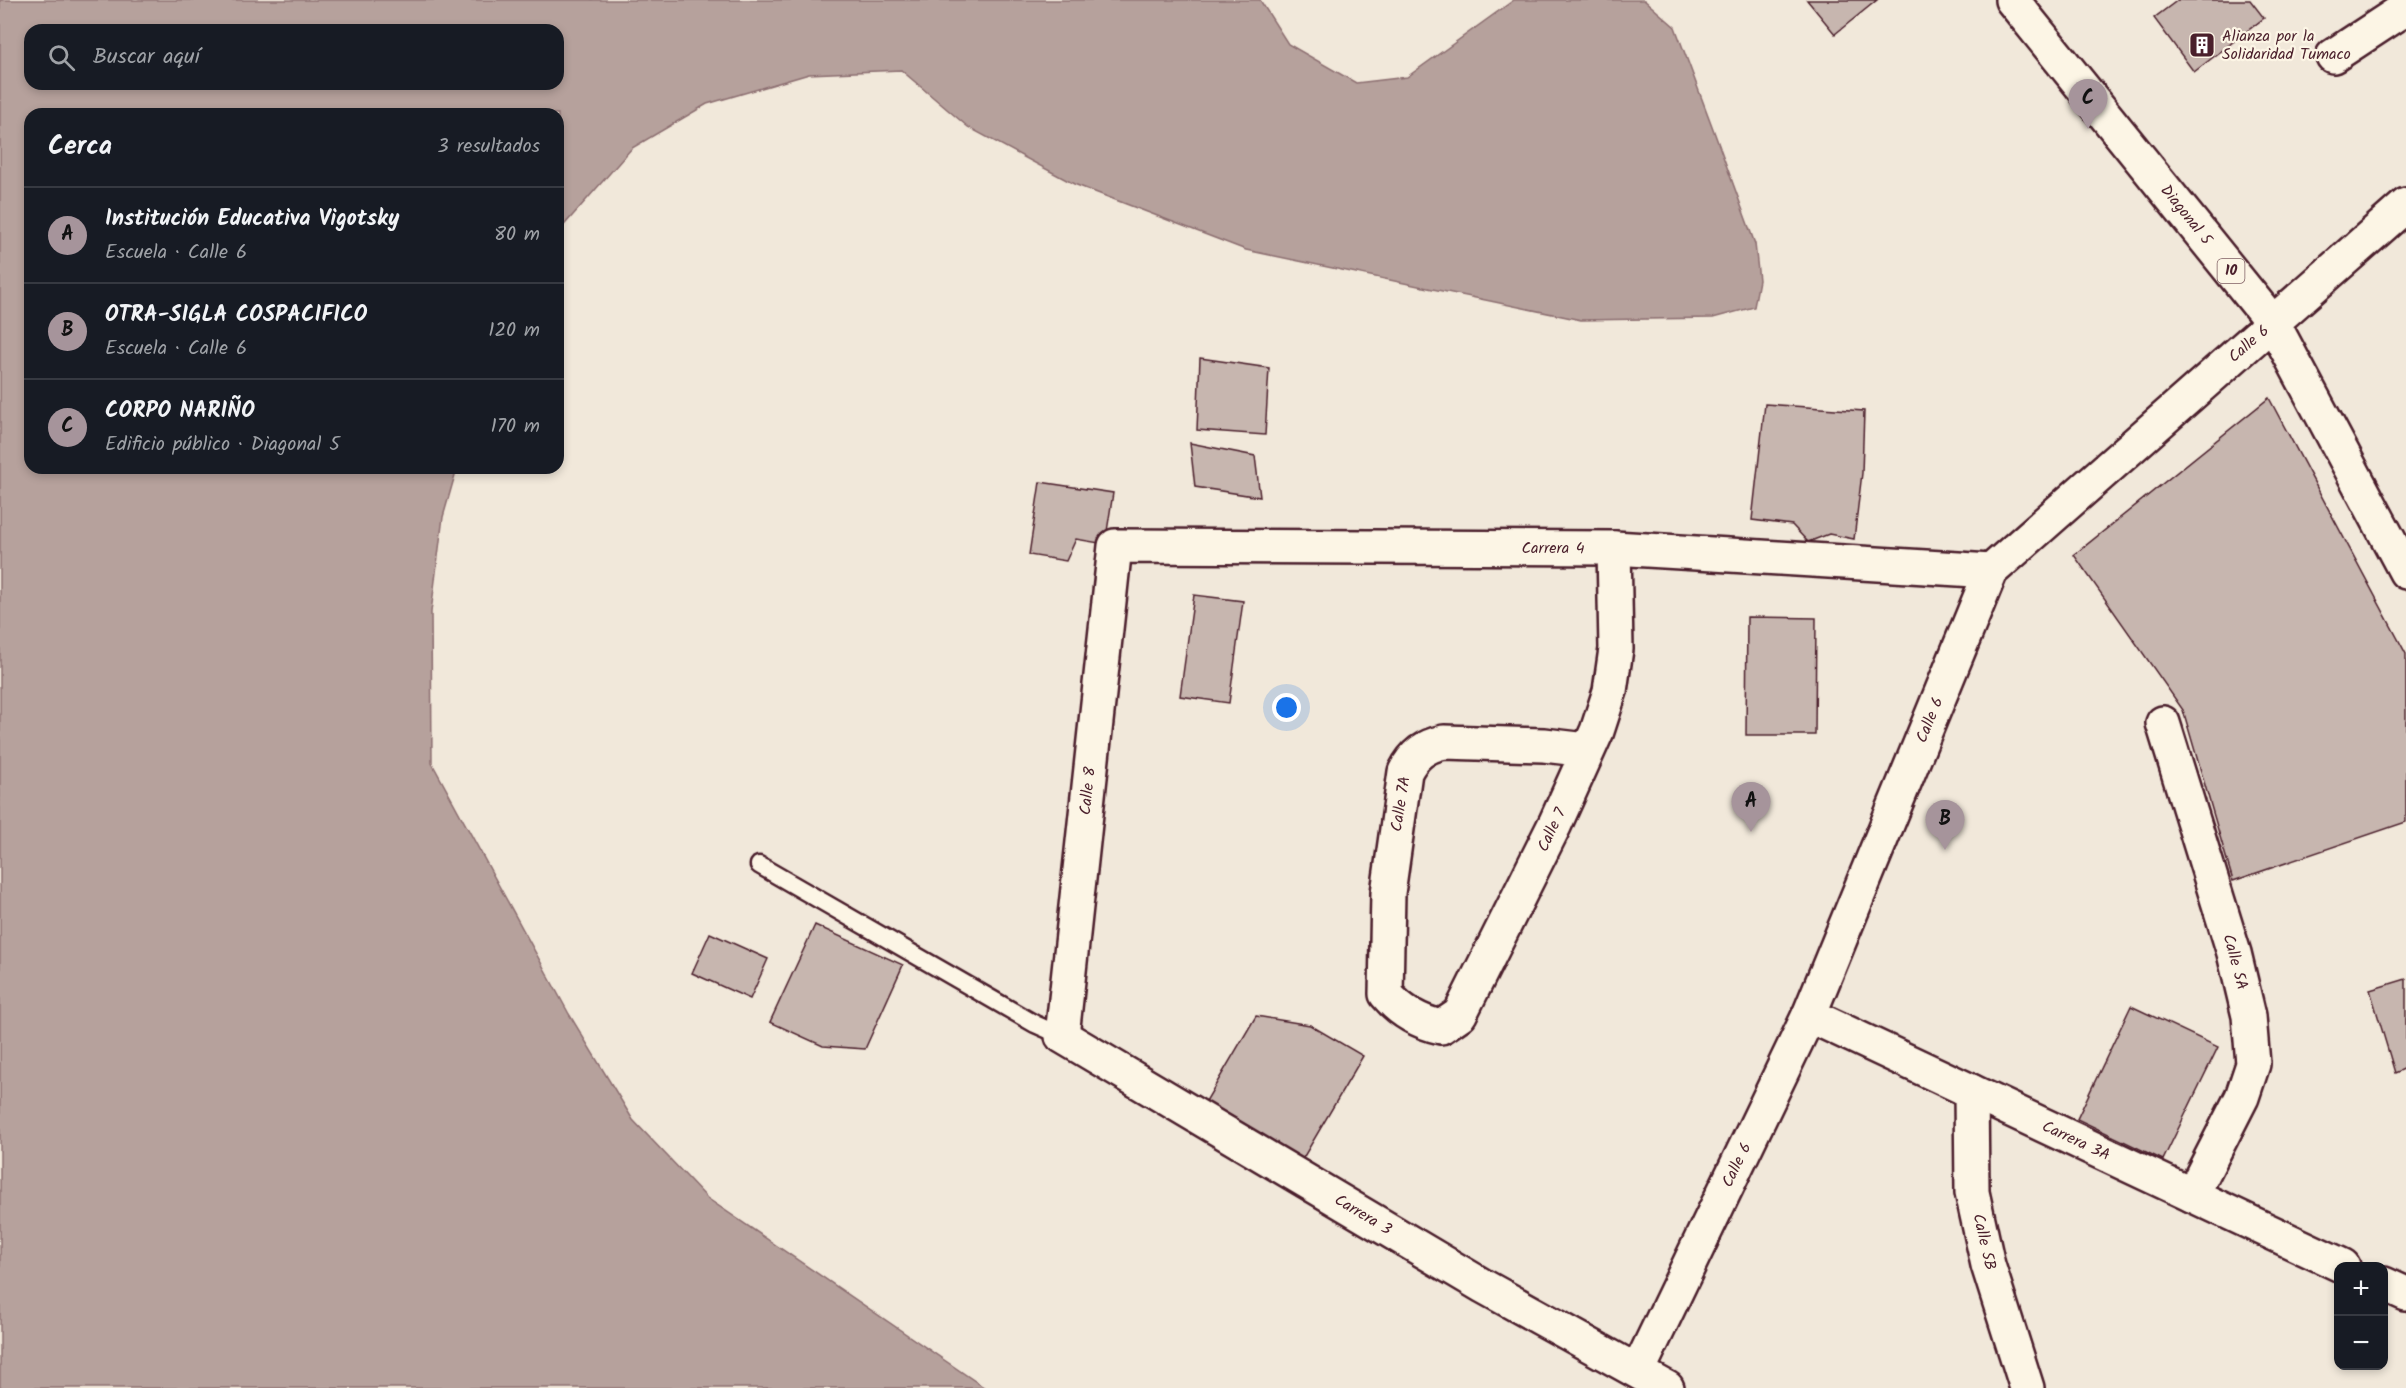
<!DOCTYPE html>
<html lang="es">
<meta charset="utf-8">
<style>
body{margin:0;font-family:Kalam,sans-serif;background:#20242c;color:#f1f3f6}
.controls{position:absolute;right:18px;bottom:18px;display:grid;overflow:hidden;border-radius:12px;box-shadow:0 3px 9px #0003}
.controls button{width:54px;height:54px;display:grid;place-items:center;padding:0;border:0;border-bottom:2px solid #363941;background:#171b24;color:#f1f3f6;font:30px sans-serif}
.you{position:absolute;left:1287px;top:708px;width:21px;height:21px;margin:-15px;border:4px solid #fff;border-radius:50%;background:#1a73e8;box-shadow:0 0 0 9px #1a73e833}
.badge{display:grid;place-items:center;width:39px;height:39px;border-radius:50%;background:#a6949b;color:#111;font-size:20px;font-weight:700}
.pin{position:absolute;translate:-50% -50px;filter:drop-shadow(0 2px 3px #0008)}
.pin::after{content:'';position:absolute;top:32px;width:21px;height:18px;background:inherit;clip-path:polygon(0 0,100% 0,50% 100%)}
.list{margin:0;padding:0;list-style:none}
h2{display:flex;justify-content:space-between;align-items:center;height:78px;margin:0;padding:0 24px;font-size:26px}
h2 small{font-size:20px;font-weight:400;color:#9ea1a6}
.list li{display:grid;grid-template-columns:39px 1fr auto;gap:18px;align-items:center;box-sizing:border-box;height:96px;padding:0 24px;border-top:2px solid #363941}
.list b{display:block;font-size:22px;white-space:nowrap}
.list p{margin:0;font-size:20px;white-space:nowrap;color:#9ea1a6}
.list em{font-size:20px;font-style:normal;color:#9ea1a6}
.icon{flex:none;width:33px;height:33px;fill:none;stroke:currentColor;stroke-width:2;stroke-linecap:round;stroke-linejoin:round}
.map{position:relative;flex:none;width:2406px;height:1388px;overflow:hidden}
.search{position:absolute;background:#171b24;box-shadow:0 3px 9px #0003;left:24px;top:24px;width:540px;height:66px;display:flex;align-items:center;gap:15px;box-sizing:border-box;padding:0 21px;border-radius:18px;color:#9ea1a6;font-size:22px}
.panel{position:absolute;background:#171b24;box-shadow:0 3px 9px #0003;left:24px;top:108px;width:540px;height:366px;border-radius:18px}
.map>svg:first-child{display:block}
</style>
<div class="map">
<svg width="2406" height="1388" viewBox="0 0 2406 1388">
<rect width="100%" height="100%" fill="#f1e8da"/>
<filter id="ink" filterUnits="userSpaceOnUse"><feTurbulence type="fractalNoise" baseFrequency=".0167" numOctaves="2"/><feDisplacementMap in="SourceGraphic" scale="12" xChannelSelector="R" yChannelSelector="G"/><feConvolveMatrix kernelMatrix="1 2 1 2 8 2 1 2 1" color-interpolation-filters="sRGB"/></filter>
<g filter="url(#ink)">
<path fill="#b6a19c" stroke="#8b6d6f" stroke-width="1.5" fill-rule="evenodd" d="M0 0H1260L1288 44 1356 83 1407 77 1514 0H1644L1675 27 1712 126 1755 244 1759 280 1754 307 1713 318 1581 320 1246 250 1074 184 968 127 901 70 809 74 707 104 632 148 558 232V114H30V468H457L443 517 431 612 432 763 569 1014 633 1120 707 1198 985 1388H0ZM30 30H558V84H30Z"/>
<g fill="#c7b6af" stroke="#4a1f2b" stroke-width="1.5">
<path d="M1807 0H1877L1835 34Z"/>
<path d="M2178 0H2250L2264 18 2194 72 2154 18Z"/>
<path d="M1200 358 1269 368 1265 435 1197 430Z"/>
<path d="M2269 398 2406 654V822L2233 881 2183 710 2074 555Z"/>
<path d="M1765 404 1864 411 1862 473 1854 539 1829 534 1808 542 1792 525 1752 520Z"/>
<path d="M1190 443 1255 456 1260 497 1195 487Z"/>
<path d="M1040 482 1113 493 1105 544 1076 539 1066 561 1029 555Z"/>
<path d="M1194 595 1243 601 1229 703 1180 696Z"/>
<path d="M1747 617 1816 618 1815 735H1746Z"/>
<path d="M815 925 903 965 865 1049 823 1046 770 1022Z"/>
<path d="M710 933 768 959 750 999 692 973Z"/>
<path d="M2406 979V1068L2395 1073 2370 990Z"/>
<path d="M2131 1006 2218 1047 2163 1160 2077 1119Z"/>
<path d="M1256 1016 1310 1025 1363 1056 1299 1165 1202 1108Z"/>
</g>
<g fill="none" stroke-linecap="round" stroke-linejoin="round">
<defs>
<path id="lane" d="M759 865 1035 1024 1062 1036"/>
<g id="street">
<path d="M2333 56 2406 8"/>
<path d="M2163 723 2234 953 2249 1016 2253 1064 2242 1097 2192 1195"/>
<path d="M1587 750 1544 745 1444 742C1425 746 1414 754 1405 772L1388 893 1386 994C1401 1012 1419 1022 1441 1027L1460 1014 1555 824 1597 731 1610 691 1616 649 1614 548"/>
<path d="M1809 1015 2343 1266"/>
<path d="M1971 1091 1972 1192 1988 1265 2027 1388"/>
<path d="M2384 1284 2406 1294"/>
<path d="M1638 1371 1809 1015 1991 571 2406 205"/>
<path d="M1667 1388 1483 1286 1062 1036 1115 546 1614 548 1991 571"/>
</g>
<path id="primary" d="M2012 0 2273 323 2406 572"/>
</defs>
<use href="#lane" stroke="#4a1f2b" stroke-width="21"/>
<use href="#street" stroke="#4a1f2b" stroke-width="38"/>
<use href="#primary" stroke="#4a1f2b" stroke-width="38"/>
<use href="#lane" stroke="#fcf5e5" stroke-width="16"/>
<use href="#street" stroke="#fcf5e5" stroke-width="33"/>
<use href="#primary" stroke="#fcf5e5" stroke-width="33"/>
</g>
</g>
<defs>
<symbol id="building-square" viewBox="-11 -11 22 22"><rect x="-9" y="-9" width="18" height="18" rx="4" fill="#4a1f2b" stroke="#fcf5e5"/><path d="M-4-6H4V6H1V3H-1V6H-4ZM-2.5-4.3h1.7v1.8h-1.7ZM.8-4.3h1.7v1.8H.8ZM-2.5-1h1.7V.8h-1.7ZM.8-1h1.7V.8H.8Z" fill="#fff"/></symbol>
</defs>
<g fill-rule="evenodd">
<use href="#building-square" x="2187" y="30" width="30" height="30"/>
</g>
<g text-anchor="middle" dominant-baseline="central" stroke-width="4.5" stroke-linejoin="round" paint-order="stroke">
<rect fill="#fcf5e5" stroke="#7f5f63" stroke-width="1.5" x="2217.5" y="259" width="27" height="24" rx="4.5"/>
<g font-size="15" font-weight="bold" fill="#4a1f2b">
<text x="2231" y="271">10</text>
</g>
<g font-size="16" fill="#4a1f2b" stroke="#fcf5e5" text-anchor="start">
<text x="2222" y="36">Alianza por la<tspan x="2222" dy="18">Solidaridad Tumaco</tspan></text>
</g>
<g font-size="16" fill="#4a1f2b" stroke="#fcf5e5">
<text transform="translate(2186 215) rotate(51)">Diagonal 5</text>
<text transform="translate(2249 344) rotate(-41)">Calle 6</text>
<text x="1553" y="548">Carrera 4</text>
<text transform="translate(1930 720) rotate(-68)">Calle 6</text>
<text transform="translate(1088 791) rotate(-84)">Calle 8</text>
<text transform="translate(1401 804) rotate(-81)">Calle 7A</text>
<text transform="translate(1552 830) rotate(-65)">Calle 7</text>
<text transform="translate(2235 962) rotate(75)">Calle 5A</text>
<text transform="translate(2076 1141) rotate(25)">Carrera 3A</text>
<text transform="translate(1737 1165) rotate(-64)">Calle 6</text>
<text transform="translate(1363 1215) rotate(31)">Carrera 3</text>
<text transform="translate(1984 1242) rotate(77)">Calle 5B</text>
</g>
</g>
</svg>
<div class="controls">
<button>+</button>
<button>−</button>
</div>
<div class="you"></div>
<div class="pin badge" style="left:1751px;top:832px">A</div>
<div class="pin badge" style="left:1945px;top:850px">B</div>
<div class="pin badge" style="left:2088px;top:129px">C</div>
<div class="search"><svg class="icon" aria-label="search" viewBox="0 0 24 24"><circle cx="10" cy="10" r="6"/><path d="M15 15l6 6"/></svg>Buscar aquí</div>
<section class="panel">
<h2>Cerca<small>3 resultados</small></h2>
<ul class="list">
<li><span class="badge">A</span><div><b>Institución Educativa Vigotsky</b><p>Escuela · Calle 6</p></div><em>80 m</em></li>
<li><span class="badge">B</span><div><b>OTRA-SIGLA COSPACIFICO</b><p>Escuela · Calle 6</p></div><em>120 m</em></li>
<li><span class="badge">C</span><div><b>CORPO NARIÑO</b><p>Edificio público · Diagonal 5</p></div><em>170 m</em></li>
</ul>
</section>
</div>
